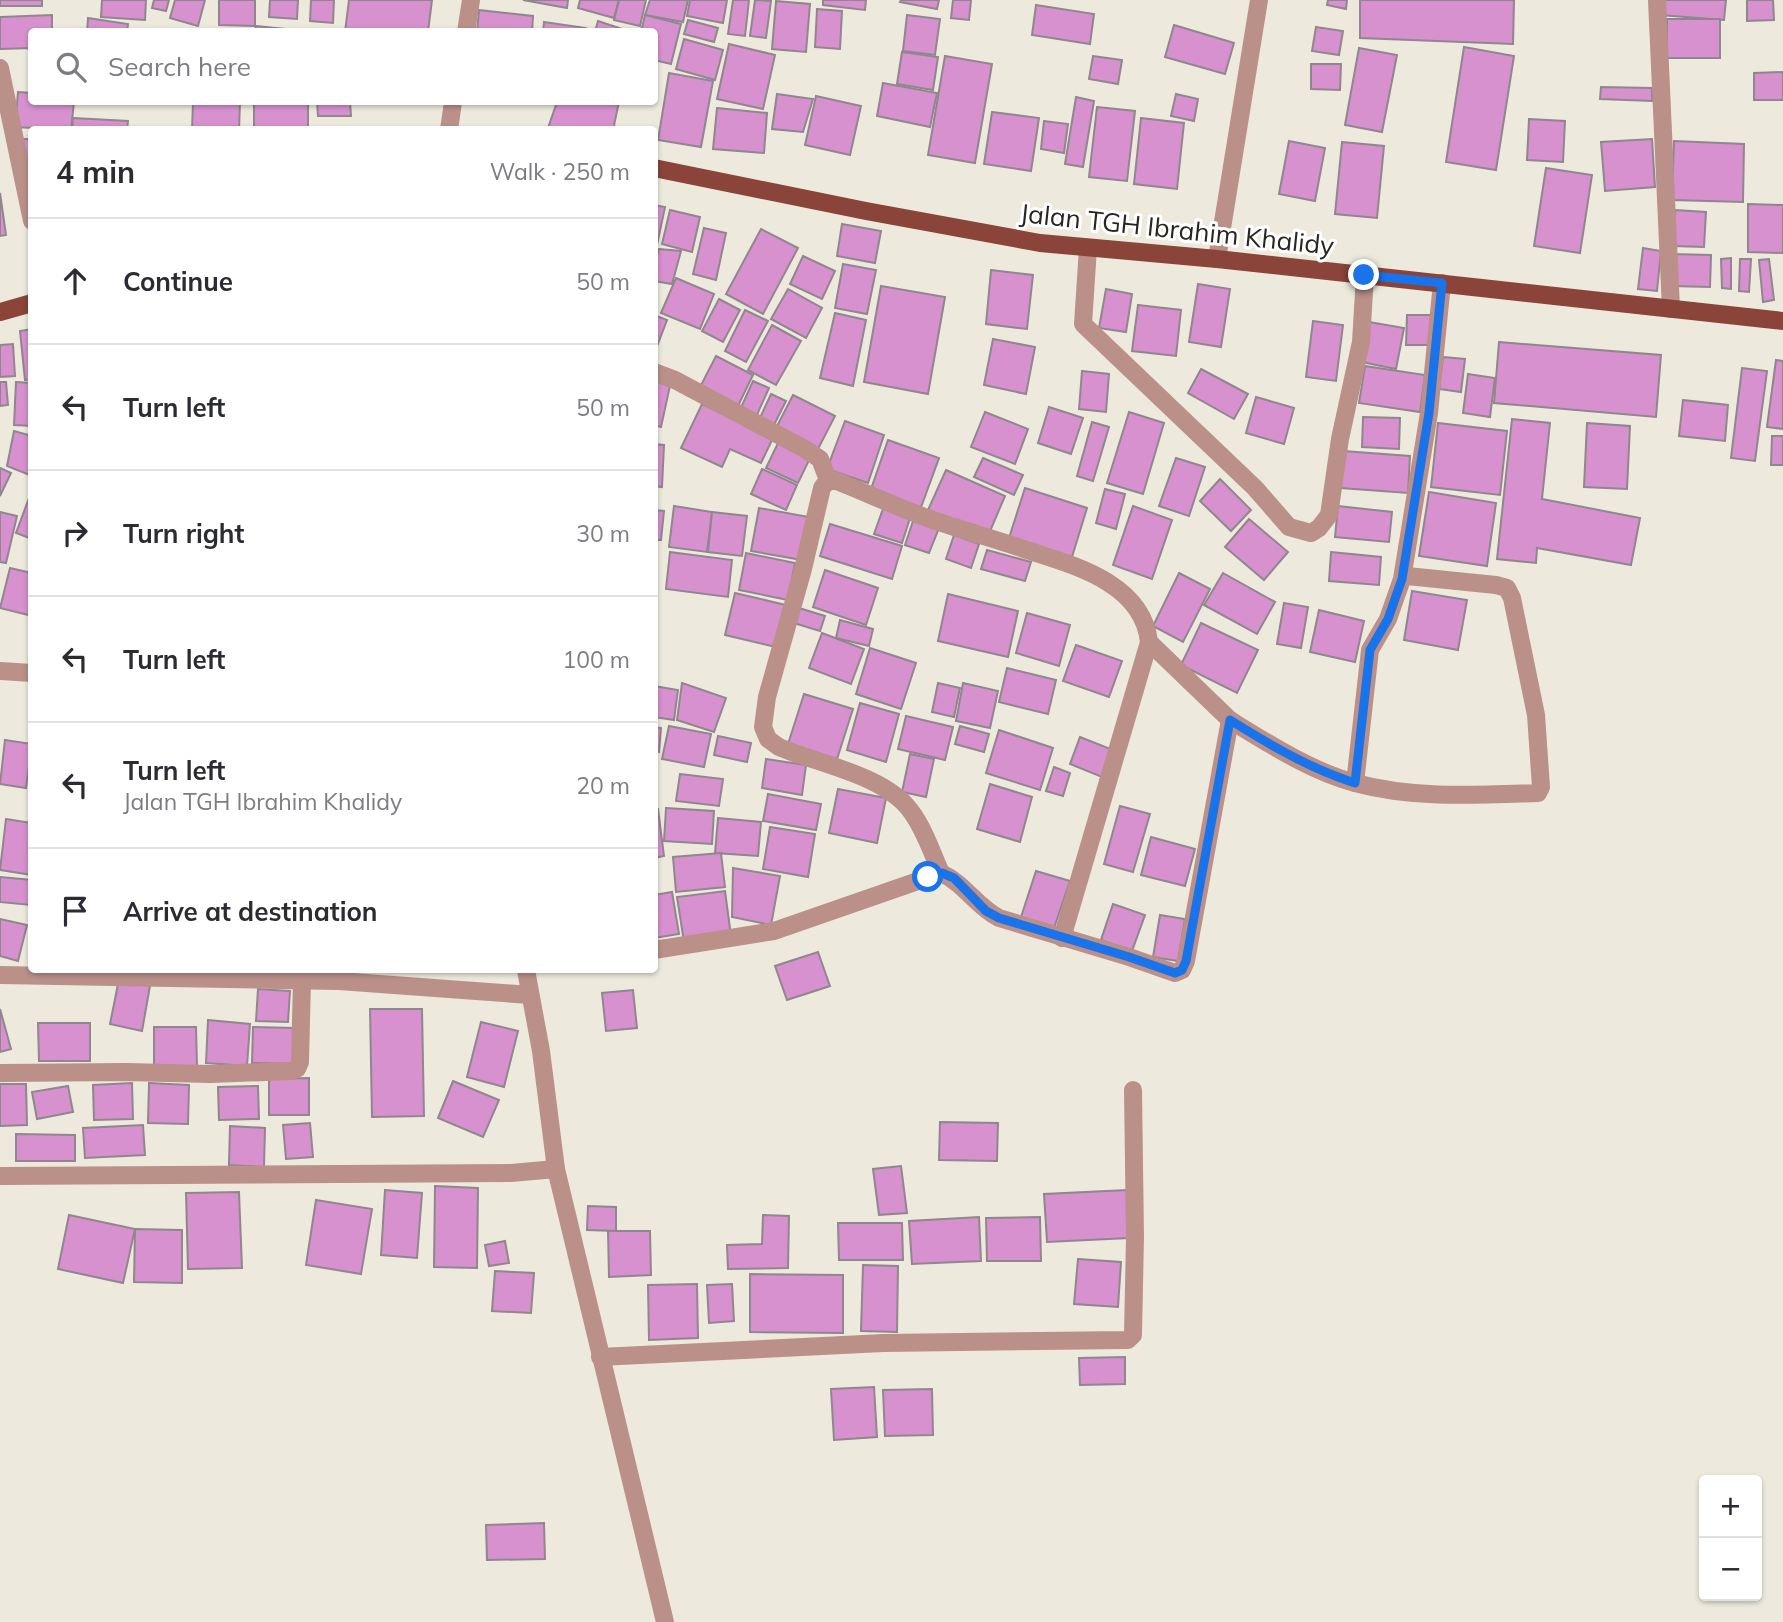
<!DOCTYPE html>
<meta charset="utf-8">
<style>
body{margin:0;font-family:Mulish,sans-serif;background:#f2f2f3;color:#2b2b33}
.controls{position:absolute;right:21px;bottom:21px;display:grid;overflow:hidden;border-radius:7px;box-shadow:0 2px 5px #0004}
.controls button{width:63px;height:63px;display:grid;place-items:center;padding:0;border:0;border-bottom:2px solid #e1e1e2;background:#fff;color:#2b2b33;font:35px sans-serif}
.stop{position:absolute;width:21px;height:21px;margin:-16px;border:5px solid #1a73e8;border-radius:50%;background:#fff}
.stop.end{background:#1a73e8;border-color:#fff;box-shadow:0 2px 7px #0008}
.list{margin:0;padding:0;list-style:none}
h2{display:flex;justify-content:space-between;align-items:center;height:91px;margin:0;padding:0 28px;font-size:30px}
h2 small{font-size:23px;font-weight:400;color:#7c7c81}
.list li{display:grid;grid-template-columns:46px 1fr auto;gap:21px;align-items:center;box-sizing:border-box;height:126px;padding:0 28px;border-top:2px solid #e1e1e2}
.list b{display:block;font-size:26px;white-space:nowrap}
.list p{margin:0;font-size:23px;white-space:nowrap;color:#7c7c81}
.list em{font-size:23px;font-style:normal;color:#7c7c81}
.icon{flex:none;width:38px;height:38px;fill:none;stroke:currentColor;stroke-width:2;stroke-linecap:round;stroke-linejoin:round}
.map{position:relative;flex:none;width:1783px;height:1622px;overflow:hidden}
.search{position:absolute;background:#fff;box-shadow:0 2px 5px #0004;left:28px;top:28px;width:630px;height:77px;display:flex;align-items:center;gap:18px;box-sizing:border-box;padding:0 24px;border-radius:7px;color:#7c7c81;font-size:26px}
.panel{position:absolute;background:#fff;box-shadow:0 2px 5px #0004;left:28px;top:126px;width:630px;height:847px;border-radius:7px}
.map>svg:first-child{display:block}
</style>
<div class="map">
<svg width="1783" height="1622" viewBox="0 0 1783 1622">
<rect width="100%" height="100%" fill="#edeadd"/>
<g fill="#d791ce" stroke="#90868e" stroke-width="2">
<rect x="0" y="0" width="42" height="6"/>
<path d="M102 0H146L145 20 101 17Z"/>
<path d="M154 0H169L166 11 152 8Z"/>
<path d="M175 0H205L198 26 170 18Z"/>
<path d="M219 0H255V26L219 25Z"/>
<path d="M270 0H298L297 19 269 17Z"/>
<path d="M311 0H334L333 23 310 21Z"/>
<path d="M349 0H432L428 32H345Z"/>
<path d="M523 0H568L567 8Z"/>
<path d="M580 0H619L614 18 578 8Z"/>
<path d="M619 0H646L640 26 614 20Z"/>
<path d="M650 0H688L683 22 645 15Z"/>
<path d="M690 0H727L723 23 687 16Z"/>
<path d="M733 0H749L745 36 728 34Z"/>
<path d="M755 0 771 1 766 38 750 36Z"/>
<path d="M823 0H866L865 10 823 5Z"/>
<path d="M901 0H939L937 9 900 2Z"/>
<path d="M953 0H971L969 20 951 18Z"/>
<path d="M1328 0H1347L1346 9 1327 5Z"/>
<path d="M1360 0H1514L1513 44 1360 38Z"/>
<path d="M1661 0H1726L1724 20 1660 15Z"/>
<path d="M1747 0H1773L1774 20 1747 21Z"/>
<path d="M776 1 810 4 806 52 772 49Z"/>
<path d="M1036 5 1094 14 1090 44 1032 35Z"/>
<path d="M817 9 842 11 840 49 815 47Z"/>
<path d="M479 10 533 16 532 32H477Z"/>
<path d="M52 15V32H32V48L0 49V17Z"/>
<path d="M645 15 681 24 671 64 654 60V32H641Z"/>
<path d="M907 15 940 19 935 55 903 51Z"/>
<path d="M88 18 128 24 127 32H87Z"/>
<rect x="1667" y="19" width="53" height="39"/>
<path d="M688 20 718 28 714 42 684 34Z"/>
<path d="M598 21 631 32H595Z"/>
<path d="M544 22 586 28 585 32H543Z"/>
<path d="M1174 25 1234 43 1225 74 1165 57Z"/>
<path d="M256 26 304 31V32H255Z"/>
<path d="M1316 27 1343 31 1339 55 1312 51Z"/>
<path d="M684 39 723 50 715 80 676 69Z"/>
<path d="M729 44 775 55 763 109 717 99Z"/>
<path d="M1464 47 1514 56 1496 170 1446 162Z"/>
<path d="M1359 48 1397 55 1382 132 1345 125Z"/>
<path d="M902 52 938 57 933 90 897 84Z"/>
<path d="M945 56 992 64 975 163 928 155Z"/>
<path d="M1093 56 1122 60 1118 84 1089 79Z"/>
<path d="M1311 64H1341L1340 90 1311 89Z"/>
<path d="M1783 72V100H1754V73Z"/>
<path d="M669 73 713 81 701 147 658 140Z"/>
<path d="M883 83 937 93 930 127 877 116Z"/>
<path d="M1601 87 1652 88V101L1600 99Z"/>
<path d="M18 92 32 93V102H74L71 130 15 127Z"/>
<path d="M777 94 813 99 803 132 772 129Z"/>
<path d="M1176 94 1198 99 1194 121 1171 116Z"/>
<path d="M816 96 861 106 850 155 805 145Z"/>
<path d="M1076 97 1094 101 1083 167 1065 164Z"/>
<path d="M193 102H240L239 130H192Z"/>
<rect x="254" y="102" width="54" height="28"/>
<path d="M317 102H350L351 116H318Z"/>
<path d="M557 102H619L613 130 548 128Z"/>
<path d="M1097 107 1135 111 1127 181 1089 177Z"/>
<path d="M717 108 767 113 764 153 713 149Z"/>
<path d="M992 112 1039 118 1031 171 984 164Z"/>
<path d="M73 118 128 121 127 130H72Z"/>
<path d="M1141 118 1184 123 1177 189 1134 184Z"/>
<path d="M1529 119 1565 121 1563 162 1527 160Z"/>
<path d="M1044 121 1068 124 1064 153 1041 149Z"/>
<path d="M22 139H32V164L23 165Z"/>
<path d="M1652 139 1655 187 1605 191 1601 142Z"/>
<path d="M1289 141 1325 148 1315 201 1279 194Z"/>
<path d="M1674 141 1744 144 1743 202 1672 200Z"/>
<path d="M1342 142 1384 146 1377 218 1335 214Z"/>
<path d="M1546 168 1592 175 1580 253 1534 246Z"/>
<path d="M0 193 6 235 0 236Z"/>
<path d="M1748 204 1783 205V253L1748 252Z"/>
<path d="M654 205 665 207 657 245 654 244Z"/>
<path d="M670 210 700 217 692 252 662 244Z"/>
<path d="M1675 210 1706 212 1704 247 1673 246Z"/>
<path d="M842 224 881 231 875 263 837 256Z"/>
<path d="M704 228 726 233 716 280 693 274Z"/>
<path d="M761 229 798 248 763 314 726 294Z"/>
<path d="M1643 248 1661 251 1657 291 1638 289Z"/>
<path d="M659 249 681 251 672 284 654 281V265Z"/>
<path d="M1671 254 1711 255 1710 287 1670 286Z"/>
<path d="M803 256 835 271 822 299 790 284Z"/>
<path d="M1731 258V289L1722 288 1721 259Z"/>
<path d="M1740 259H1751L1749 292 1739 291Z"/>
<path d="M1769 259 1774 300 1763 302 1759 260Z"/>
<path d="M843 264 876 270 867 314 835 308Z"/>
<path d="M991 270 1033 275 1027 329 986 324Z"/>
<path d="M676 278 714 294 700 329 661 313Z"/>
<path d="M1198 284 1230 289 1221 347 1189 342Z"/>
<path d="M881 286 945 297 928 394 864 382Z"/>
<path d="M788 289 822 308 806 338 771 319Z"/>
<path d="M1106 289 1132 294 1126 332 1099 328Z"/>
<path d="M719 299 740 310 723 342 702 331Z"/>
<path d="M1138 305 1181 310 1176 356 1132 351Z"/>
<path d="M745 310 768 321 746 362 725 351Z"/>
<path d="M835 313 866 320 853 386 820 378Z"/>
<path d="M654 315 667 320 654 354Z"/>
<path d="M1407 315H1431L1430 345H1406Z"/>
<path d="M1313 321 1343 325 1336 381 1306 377Z"/>
<path d="M1369 322 1404 328 1396 369 1361 362Z"/>
<path d="M772 325 801 341 776 385 748 370Z"/>
<path d="M32 329V379L25 380 20 331Z"/>
<path d="M993 339 1035 347 1026 394 984 385Z"/>
<path d="M1499 342 1661 355 1656 417 1494 403Z"/>
<path d="M13 344 15 376 0 377V345Z"/>
<path d="M716 356 753 375 737 408 699 389Z"/>
<path d="M1443 357 1465 359 1461 392 1439 389Z"/>
<path d="M1776 360 1783 361V429L1767 427Z"/>
<path d="M1365 366 1425 375 1420 412 1359 403Z"/>
<path d="M1742 368 1767 371 1755 461 1731 458Z"/>
<path d="M1201 369 1248 394 1234 419 1188 393Z"/>
<path d="M1082 371 1109 374 1106 412 1079 409Z"/>
<path d="M1468 374 1495 378 1490 417 1463 413Z"/>
<path d="M654 377 671 381 661 427 654 425Z"/>
<path d="M753 381 769 388 755 419 739 412Z"/>
<path d="M0 382H6L8 405 0 406Z"/>
<path d="M16 382 32 383V426L14 425Z"/>
<path d="M771 394 786 401 773 427 759 420Z"/>
<path d="M793 395 835 416 817 451 775 430Z"/>
<path d="M1256 397 1294 408 1284 444 1246 433Z"/>
<path d="M1683 400 1728 405 1725 441 1679 436Z"/>
<path d="M702 404 773 438 761 463 730 449 722 467 681 448Z"/>
<path d="M1049 407 1083 418 1071 454 1038 443Z"/>
<path d="M985 412 1028 429 1015 464 971 447Z"/>
<path d="M1129 412 1164 423 1143 494 1107 483Z"/>
<path d="M1363 417 1400 418 1399 449 1362 447Z"/>
<path d="M1512 419 1550 423 1542 499 1640 518 1631 565 1537 548 1536 563 1497 559Z"/>
<path d="M845 421 884 435 868 483 827 469Z"/>
<path d="M1092 422 1109 427 1093 481 1077 476Z"/>
<path d="M1438 423 1507 431 1500 495 1431 487Z"/>
<path d="M1587 423 1630 426 1627 489 1584 487Z"/>
<path d="M14 431 32 436V476L7 466Z"/>
<path d="M1772 436H1783V465H1771Z"/>
<path d="M888 440 939 458 920 510 870 492Z"/>
<path d="M779 441 811 456 798 483 766 468Z"/>
<path d="M654 444 664 445 662 487 654 486Z"/>
<path d="M1343 451 1410 456 1408 493 1341 488Z"/>
<path d="M983 458 1023 475 1014 495 974 477Z"/>
<path d="M1176 458 1205 467 1189 516 1159 506Z"/>
<path d="M0 468 11 473 0 496Z"/>
<path d="M762 469 797 485 786 510 751 494Z"/>
<path d="M946 470 1005 496 988 536 928 510Z"/>
<path d="M1220 479 1251 510 1231 531 1200 501Z"/>
<path d="M1025 488 1087 508 1072 557 1009 538Z"/>
<path d="M1105 489 1125 494 1116 529 1096 523Z"/>
<path d="M32 490V539L16 533Z"/>
<path d="M1429 492 1496 503 1487 566 1419 556Z"/>
<path d="M674 506 712 512 707 552 669 547Z"/>
<path d="M884 506 911 515 902 543 874 534Z"/>
<path d="M1133 506 1172 520 1152 579 1113 565Z"/>
<path d="M1338 506 1392 512 1389 542 1335 537Z"/>
<path d="M759 508 809 517 802 560 751 551Z"/>
<path d="M654 510 664 511 661 540H654Z"/>
<path d="M0 512 17 516 6 563 0 562Z"/>
<path d="M712 512 747 516 742 556 708 552Z"/>
<path d="M914 518 939 528 929 553 905 545Z"/>
<path d="M1249 519 1288 552 1264 580 1225 547Z"/>
<path d="M830 524 902 546 892 579 820 556Z"/>
<path d="M954 535 979 544 971 568 946 559Z"/>
<path d="M987 550 1031 562 1025 581 981 569Z"/>
<path d="M670 552 732 560 728 597 666 589Z"/>
<path d="M1331 552 1381 557 1379 585 1329 581Z"/>
<path d="M746 553 795 563 788 600 739 590Z"/>
<path d="M10 568 32 573V616L0 608Z"/>
<path d="M825 570 878 588 866 625 813 607Z"/>
<path d="M1179 573 1210 589 1183 642 1153 626Z"/>
<path d="M1223 573 1275 602 1257 634 1204 605Z"/>
<path d="M1412 591 1467 600 1458 650 1404 640Z"/>
<path d="M735 593 786 605 776 647 725 635Z"/>
<path d="M948 594 1018 611 1008 657 938 641Z"/>
<path d="M1284 603 1308 607 1301 648 1277 644Z"/>
<path d="M799 608 825 616 820 631 794 623Z"/>
<path d="M1319 610 1364 621 1355 662 1310 652Z"/>
<path d="M1027 613 1070 625 1059 666 1016 653Z"/>
<path d="M840 620 873 629 869 646 836 638Z"/>
<path d="M1201 623 1258 650 1237 693 1181 665Z"/>
<path d="M822 633 864 649 851 684 809 668Z"/>
<path d="M1076 645 1122 661 1109 697 1063 681Z"/>
<path d="M870 648 916 663 901 709 856 694Z"/>
<path d="M1007 668 1056 680 1048 714 999 702Z"/>
<path d="M682 683 726 698 714 732 677 720Z"/>
<path d="M938 683 960 688 954 717 932 712Z"/>
<path d="M963 683 998 691 990 728 956 721Z"/>
<path d="M654 686 678 690 674 720 654 717Z"/>
<path d="M804 694 853 709 837 759 788 744Z"/>
<path d="M860 703 899 714 886 762 847 750Z"/>
<path d="M906 716 953 727 945 760 898 749Z"/>
<path d="M669 726 711 734 704 767 662 759Z"/>
<path d="M960 726 989 734 984 752 955 744Z"/>
<path d="M654 727 661 728 659 752 654 751Z"/>
<path d="M999 730 1053 748 1040 790 986 773Z"/>
<path d="M718 736 751 743 747 762 714 755Z"/>
<path d="M1080 737 1113 750 1102 777 1070 764Z"/>
<path d="M5 740 32 744 26 788 0 784Z"/>
<path d="M910 754 934 759 926 797 902 792Z"/>
<path d="M766 759 806 765 802 795 762 788Z"/>
<path d="M1054 767 1070 773 1063 796 1046 791Z"/>
<path d="M680 774 723 779 719 806 676 801Z"/>
<path d="M990 784 1032 797 1020 842 977 829Z"/>
<path d="M838 789 886 798 877 843 829 833Z"/>
<path d="M768 794 821 804 816 830 763 821Z"/>
<path d="M1120 806 1150 814 1133 872 1104 864Z"/>
<path d="M666 808 714 811 712 844 664 841Z"/>
<path d="M654 809H658L664 856 654 858Z"/>
<path d="M718 818 761 822 758 856 715 853Z"/>
<path d="M6 819 32 823V875L0 870Z"/>
<path d="M770 827 815 834 808 877 763 869Z"/>
<path d="M1151 837 1195 849 1185 886 1141 875Z"/>
<path d="M721 853 725 887 676 892 673 857Z"/>
<path d="M733 868 780 876 771 925 732 917Z"/>
<path d="M1036 871 1070 881 1054 928 1021 917Z"/>
<path d="M0 877 32 880 31 905 0 902Z"/>
<path d="M725 891 731 936 684 942 677 897Z"/>
<path d="M672 892 679 934 654 938V895Z"/>
<path d="M1113 904 1145 915 1132 951 1101 940Z"/>
<path d="M1160 915 1185 919 1178 961 1153 957Z"/>
<path d="M0 919 27 925 18 961 0 956Z"/>
<path d="M818 952 830 986 787 1000 775 966Z"/>
<path d="M119 979 150 986 142 1031 110 1024Z"/>
<path d="M258 989 290 991 288 1022 256 1021Z"/>
<path d="M633 990 637 1028 606 1031 602 993Z"/>
<path d="M0 1009 11 1049 0 1052Z"/>
<path d="M370 1009H422L424 1116 372 1117Z"/>
<path d="M208 1020 250 1024 247 1066 206 1063Z"/>
<path d="M481 1022 518 1031 504 1087 467 1077Z"/>
<path d="M38 1023H90V1061H39Z"/>
<path d="M154 1027H196L197 1067 154 1068Z"/>
<path d="M253 1027 295 1028 294 1064 252 1063Z"/>
<path d="M309 1078V1115H269V1079Z"/>
<path d="M453 1081 499 1100 483 1137 438 1118Z"/>
<path d="M132 1083 133 1119 94 1120 93 1085Z"/>
<path d="M149 1083 189 1085 188 1124 148 1123Z"/>
<path d="M0 1084H26L27 1125 0 1126Z"/>
<path d="M68 1086 73 1112 37 1119 32 1092Z"/>
<path d="M258 1086 259 1119 219 1120 218 1087Z"/>
<path d="M940 1122 998 1123 997 1161 939 1160Z"/>
<path d="M310 1123 313 1157 286 1159 283 1125Z"/>
<path d="M143 1125 145 1155 85 1158 83 1128Z"/>
<path d="M230 1126 265 1128 264 1167 229 1165Z"/>
<path d="M16 1134 75 1135V1161H16Z"/>
<path d="M901 1166 907 1213 879 1215 873 1169Z"/>
<path d="M435 1186 478 1188 477 1268 434 1267Z"/>
<path d="M385 1190 422 1193 417 1258 381 1255Z"/>
<path d="M1127 1190 1129 1238 1047 1242 1044 1194Z"/>
<path d="M239 1192 242 1268 188 1269 186 1193Z"/>
<path d="M316 1200 372 1209 361 1274 306 1265Z"/>
<path d="M588 1206 616 1207V1231L587 1230Z"/>
<path d="M69 1215 135 1229 123 1283 58 1269Z"/>
<path d="M763 1215 789 1216 788 1268 728 1269 727 1245 762 1244Z"/>
<path d="M979 1217 981 1261 912 1264 909 1221Z"/>
<path d="M1040 1217 1041 1261H987L986 1218Z"/>
<path d="M838 1223H902L903 1260H839Z"/>
<path d="M135 1229 182 1230V1283L134 1282Z"/>
<path d="M608 1231H650L651 1275 609 1277Z"/>
<path d="M505 1241 509 1263 489 1266 485 1245Z"/>
<path d="M1078 1259 1121 1262 1118 1307 1074 1304Z"/>
<path d="M863 1265 898 1266 897 1332 861 1331Z"/>
<path d="M495 1271 534 1273 531 1313 492 1311Z"/>
<path d="M750 1274 843 1275V1333L750 1332Z"/>
<path d="M697 1284 698 1338 649 1340 648 1285Z"/>
<path d="M732 1284 734 1321 709 1323 707 1285Z"/>
<path d="M1125 1357V1384L1080 1385 1079 1358Z"/>
<path d="M874 1387 877 1437 834 1440 831 1389Z"/>
<path d="M932 1389 933 1435 885 1436 883 1390Z"/>
<path d="M544 1523 545 1559 487 1560 486 1525Z"/>
</g>
<g fill="none" stroke-linecap="round" stroke-linejoin="round">
<path stroke="#ba9089" stroke-width="18" d="M1355 783 1370 650 1388 619 1402 579 1429 413 1442 283"/>
<g stroke="#ba9089" stroke-width="18">
<path d="M1657 0 1671 309"/>
<path d="M0 68 32 221"/>
<path d="M1088 248 1083 324 1255 488 1289 527 1311 533 1319 528 1329 515 1340 439 1361 342 1365 275"/>
<path d="M1217 259 1259 0"/>
<path d="M654 372 675 380 805 449 820 459 828 480"/>
<path d="M0 671 32 673"/>
<path d="M1230 720C1269 744 1311 771 1355 783 1414 799 1477 795 1538 793L1541 787 1536 715 1512 598 1507 588 1496 585 1407 576"/>
<path d="M941 873C932 853 924 828 910 810 884 775 818 764 779 747L768 739 763 727 767 697 803 569 822 488 828 480H834C867 493 899 508 933 520 965 531 998 540 1030 551 1076 566 1143 584 1149 642L1062 938"/>
<path d="M654 950 774 931 941 873C964 883 977 907 999 918L1129 957 1175 973 1182 970 1186 961 1230 720 1149 642"/>
<path d="M0 975 339 981 530 995"/>
<path d="M0 1073 126 1072 210 1074 292 1071 297 1069 300 1062 302 980"/>
<path d="M0 1176 511 1173 556 1169"/>
<path d="M600 1357 883 1343 1128 1340 1133 1335 1135 1237 1133 1090"/>
</g>
<g stroke="#ba9089" stroke-width="18">
<path d="M466 32 471 0"/>
<path d="M449 130 453 102"/>
<path d="M526 970 541 1051 556 1169 665 1622"/>
</g>
<g stroke="#8a4439" stroke-width="18">
<path d="M654 168 866 211 1040 243 1217 259 1783 321"/>
<path d="M0 312 32 303"/>
</g>
</g>
<g fill="none" stroke-linecap="round" stroke-linejoin="round">
<path stroke="#1a73e8" stroke-width="9" d="M928 877 942 873 954 878 986 911 999 918 1129 957 1175 973 1182 970 1186 961 1230 720C1270 745 1311 769 1355 783L1370 650 1388 619 1402 579 1429 413 1442 283 1364 275"/>
</g>
<g text-anchor="middle" dominant-baseline="central" stroke-width="6" stroke-linejoin="round" paint-order="stroke">
<g font-size="26" fill="#262520" stroke="#fff">
<text transform="translate(1177 229) rotate(6)">Jalan TGH Ibrahim Khalidy</text>
</g>
</g>
</svg>
<div class="controls">
<button>+</button>
<button>−</button>
</div>
<div class="stop" style="left:928px;top:877px"></div>
<div class="stop end" style="left:1364px;top:275px"></div>
<div class="search"><svg class="icon" aria-label="search" viewBox="0 0 24 24"><circle cx="10" cy="10" r="6"/><path d="M15 15l6 6"/></svg>Search here</div>
<section class="panel">
<h2>4 min<small>Walk · 250 m</small></h2>
<ul class="list">
<li><svg class="icon" aria-label="ahead" viewBox="0 0 24 24"><path d="M12 20V5M6 11l6-6 6 6"/></svg><div><b>Continue</b></div><em>50 m</em></li>
<li><svg class="icon" aria-label="left" viewBox="0 0 24 24"><path d="M17 20v-9H6M10 6l-5 5 5 5"/></svg><div><b>Turn left</b></div><em>50 m</em></li>
<li><svg class="icon" aria-label="right" viewBox="0 0 24 24"><path d="M7 20v-9h11M14 6l5 5-5 5"/></svg><div><b>Turn right</b></div><em>30 m</em></li>
<li><svg class="icon" aria-label="left" viewBox="0 0 24 24"><path d="M17 20v-9H6M10 6l-5 5 5 5"/></svg><div><b>Turn left</b></div><em>100 m</em></li>
<li><svg class="icon" aria-label="left" viewBox="0 0 24 24"><path d="M17 20v-9H6M10 6l-5 5 5 5"/></svg><div><b>Turn left</b><p>Jalan TGH Ibrahim Khalidy</p></div><em>20 m</em></li>
<li><svg class="icon" aria-label="arrive" viewBox="0 0 24 24"><path d="M6 21V4h12l-3 4 3 4H6"/></svg><div><b>Arrive at destination</b></div></li>
</ul>
</section>
</div>
